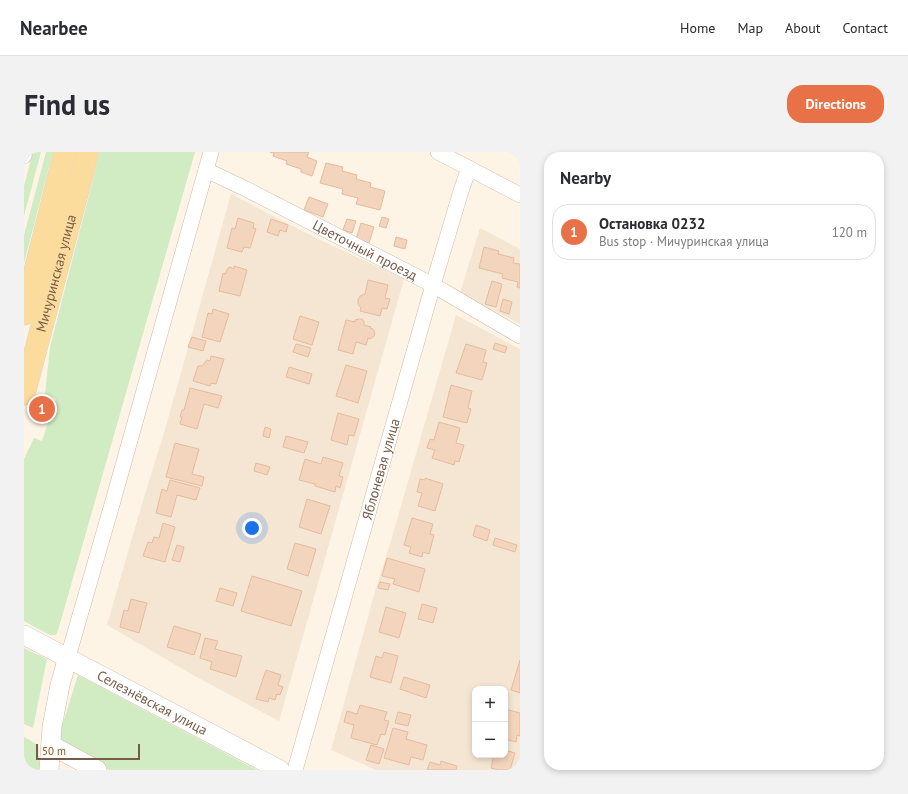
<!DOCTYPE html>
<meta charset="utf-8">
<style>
body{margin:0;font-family:"PT Sans",sans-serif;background:#f2f2f3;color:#2b2b33}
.controls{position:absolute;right:12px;bottom:12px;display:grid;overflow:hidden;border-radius:8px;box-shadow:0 2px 6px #0003}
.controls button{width:36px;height:36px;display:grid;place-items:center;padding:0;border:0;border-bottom:1px solid #e1e1e2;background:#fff;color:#2b2b33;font:20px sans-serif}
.scale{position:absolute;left:12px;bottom:10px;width:104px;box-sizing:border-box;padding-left:4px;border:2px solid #765b49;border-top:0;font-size:11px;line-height:14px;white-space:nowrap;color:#765b49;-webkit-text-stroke:3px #fff8eb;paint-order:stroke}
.you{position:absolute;left:228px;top:376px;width:14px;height:14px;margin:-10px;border:3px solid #fff;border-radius:50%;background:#1a73e8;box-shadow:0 0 0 6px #1a73e833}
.badge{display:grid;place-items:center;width:26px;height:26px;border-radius:50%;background:#e97148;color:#fff;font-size:13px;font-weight:700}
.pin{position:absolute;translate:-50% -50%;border:2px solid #fff;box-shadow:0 1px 4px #0006}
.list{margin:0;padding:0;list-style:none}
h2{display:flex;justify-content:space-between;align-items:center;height:52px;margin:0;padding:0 16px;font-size:17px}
h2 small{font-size:13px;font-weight:400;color:#7c7c81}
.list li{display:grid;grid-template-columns:26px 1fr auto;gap:12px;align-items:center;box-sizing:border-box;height:56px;margin:0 8px 8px;padding:0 8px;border:1px solid #e1e1e2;border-radius:16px}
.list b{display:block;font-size:15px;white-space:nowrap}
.list p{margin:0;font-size:13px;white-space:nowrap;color:#7c7c81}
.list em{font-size:13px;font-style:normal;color:#7c7c81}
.map{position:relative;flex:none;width:496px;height:618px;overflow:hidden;border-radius:16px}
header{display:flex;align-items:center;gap:24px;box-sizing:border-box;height:56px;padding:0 20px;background:#fff;border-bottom:1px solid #e1e1e2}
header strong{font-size:19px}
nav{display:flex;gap:22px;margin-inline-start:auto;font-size:14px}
.intro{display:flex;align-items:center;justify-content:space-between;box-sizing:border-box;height:96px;padding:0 24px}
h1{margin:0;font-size:28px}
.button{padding:10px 18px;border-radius:16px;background:#e97148;color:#fff;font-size:14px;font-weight:700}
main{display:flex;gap:24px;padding:0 24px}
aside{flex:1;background:#fff;border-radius:16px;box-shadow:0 2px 6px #0003}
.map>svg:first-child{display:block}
</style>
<header>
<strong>Nearbee</strong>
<nav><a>Home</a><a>Map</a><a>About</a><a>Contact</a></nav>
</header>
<div class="intro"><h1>Find us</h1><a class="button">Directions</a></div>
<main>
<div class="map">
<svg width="496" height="618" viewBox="0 0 496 618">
<rect width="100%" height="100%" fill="#fdf4e5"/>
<g fill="#f4e6d3" fill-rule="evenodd">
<path d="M207 42 294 87 380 127 255 569 169 523 83 473 115 362 142 274Z"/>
<path d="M456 76 496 97V172L436 141Z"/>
<path d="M432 163 496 197V618H352L307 598 352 436 366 392ZM451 537H481V603H451Z"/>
</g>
<g fill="#d1ebc3">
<path d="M9 0H17L0 64V34Z"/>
<path d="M22 0H29L0 111V83Z"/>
<path d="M76 0H171L35 475 32 483H26L0 469V307L10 286 18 289 32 247 21 242 26 195Z"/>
<path d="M0 496 23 507 9 576 0 572Z"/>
<path d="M54 523 233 618H85L33 590Z"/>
<path d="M0 585 14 593 16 618H0Z"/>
</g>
<g fill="#f3d4bc" stroke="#e6bb9c">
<path d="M246 0H285L283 5 293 9 288 24 277 20V17L262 12 263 9 249 4 250 1Z"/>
<path d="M302 11 319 15 318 19 333 23 332 27 347 31 346 35 361 39 356 58 332 52 334 46 318 42 319 37 296 31Z"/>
<path d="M285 45 304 52 299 65 280 58Z"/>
<path d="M358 65 365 67 362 76 355 74Z"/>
<path d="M214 66 230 71 229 76 232 77 226 96 220 95 218 100 203 96 208 76 211 77Z"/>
<path d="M247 67 264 73 262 80 256 78 254 84 243 80Z"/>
<path d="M323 67 332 69 328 81 319 78Z"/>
<path d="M337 71 350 75 345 91 332 87Z"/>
<path d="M372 85 383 88 381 97 370 94Z"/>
<path d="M460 95 475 99 474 102 490 106 489 111 496 112V136L493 135 494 130 478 126 479 122 455 116Z"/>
<path d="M210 114 223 118 216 144 195 139 199 121 201 122 204 116 206 115 210 117Z"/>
<path d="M344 128 364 133 361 146 366 147 363 157 358 156 356 164 336 159 337 156 334 152V148L336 144 341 142Z"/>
<path d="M468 129 478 132 472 155 461 152Z"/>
<path d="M479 147 488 150 485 162 476 159Z"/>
<path d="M189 157 205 162 196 190 178 185 184 161 188 162Z"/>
<path d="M276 164 295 170 288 193 269 187Z"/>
<path d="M335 167H338L340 170V173L347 175 346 176 349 177 351 181 350 184 346 187 344 186 342 193 332 190 329 202 314 198 322 168 331 170V168Z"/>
<path d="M168 185 182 189 179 199 164 195Z"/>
<path d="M471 191 483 195 481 201 469 197Z"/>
<path d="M272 192 287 196 284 205 269 200Z"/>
<path d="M442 192 462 198 459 210 463 211 458 228 432 221Z"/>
<path d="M187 204 200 207 192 232 187 231 186 234 169 229 174 214H178L183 208 186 209Z"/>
<path d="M322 213 343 219 334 251 312 244Z"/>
<path d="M265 215 288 222 285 232 262 225Z"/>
<path d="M427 233 448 239 444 256 447 257 443 271 419 265Z"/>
<path d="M166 236 198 244 194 256 180 252 173 277 156 272 158 265H156L158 258H160Z"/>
<path d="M314 261 335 267 330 284 325 283 323 293 307 288Z"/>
<path d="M415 270 436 276 432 291 440 293 435 310 431 309 430 313 408 306 411 298 403 296 406 287 410 288Z"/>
<path d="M241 275 247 277 245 286 239 284Z"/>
<path d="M262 284 284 290 280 301 259 295Z"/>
<path d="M151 291 175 297 168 322 180 325 178 334 142 325Z"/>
<path d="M299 305 319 311 315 324 319 325 316 336 312 334 311 340 291 334V332L275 328 281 307 297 312Z"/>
<path d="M232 311 246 315 243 323 230 319Z"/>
<path d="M401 326 419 332 411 359 394 354 398 341 393 340 396 327 401 328Z"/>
<path d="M146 328 176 336 172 348 153 343 147 365 132 361 138 337 143 339Z"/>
<path d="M283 347 306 354 297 382 275 375Z"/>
<path d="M388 366 409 372 406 382 410 383 405 402 399 400 398 405 385 401 387 395 380 393Z"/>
<path d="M139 371 151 375 141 410 119 404 124 390 128 391 130 385 135 386Z"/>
<path d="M452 373 466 378 463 389 449 384Z"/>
<path d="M471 386 493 393 491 400 469 393Z"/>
<path d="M271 391 292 397 284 424 263 417Z"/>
<path d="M153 393 160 395 156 410 148 408Z"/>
<path d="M363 406 401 417 395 440 369 432 371 427 358 424Z"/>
<path d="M228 424 278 439 267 474 217 459Z"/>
<path d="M356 430 366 432 364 438 354 436Z"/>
<path d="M196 436 213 441 209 454 192 449Z"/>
<path d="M107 447 123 451 115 481 96 475 100 458 104 459Z"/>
<path d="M398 452 413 456 409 471 394 467Z"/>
<path d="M362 455 382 461 375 486 355 480Z"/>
<path d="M150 474 177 482 170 503 143 495Z"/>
<path d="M181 486 194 489 191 497 218 504 212 525 186 517 188 510 176 506Z"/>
<path d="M360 500 374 504 367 531 346 525 352 504 358 506Z"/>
<path d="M496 508V541L487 538Z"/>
<path d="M242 518 257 523 254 533 259 535 256 543 253 542 251 548 245 546 244 550 232 547Z"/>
<path d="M380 525 406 533 402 546 376 537Z"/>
<path d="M336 553 363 560 360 568 365 569 361 583 357 582 353 593 327 586 330 573 320 570 323 559 333 562Z"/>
<path d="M481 557 496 561V584L493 583 492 590 481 587Z"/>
<path d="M374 560 387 563 384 574 371 571Z"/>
<path d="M369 576 384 580 382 587 403 593 399 608 387 605 385 613 360 606Z"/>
<path d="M347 593 360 597 355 612 342 608Z"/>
<path d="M481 598 491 601 486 618H474L467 616 470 603H481Z"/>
<path d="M417 609 433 614 432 618H403L406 610 416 613Z"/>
</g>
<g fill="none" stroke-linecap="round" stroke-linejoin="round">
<defs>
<g id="minor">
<path d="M414 0 496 43"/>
<path d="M0 4 1 0"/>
<path id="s1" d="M182 18 220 36 409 133 496 184"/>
<path d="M44 505 89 349 187 0"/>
<path id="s2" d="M271 618 409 133 437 39 445 16"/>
</g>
<g id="tertiary">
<path id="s3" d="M0 483 256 618"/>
<path d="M27 593 73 618"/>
<path d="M25 618 28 575 36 533 44 505"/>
</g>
<g id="primary">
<path d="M0 162 41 0"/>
<path id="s4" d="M0 242 64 0"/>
</g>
</defs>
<use href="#minor" stroke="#cebcab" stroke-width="16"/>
<use href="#tertiary" stroke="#cebcab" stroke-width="20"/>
<use href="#primary" stroke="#dbd4d0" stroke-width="23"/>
<use href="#minor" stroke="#fff" stroke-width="15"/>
<use href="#tertiary" stroke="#fff" stroke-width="19"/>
<use href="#primary" stroke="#fcdc9c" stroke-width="22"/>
</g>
<g text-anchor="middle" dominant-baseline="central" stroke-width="4" stroke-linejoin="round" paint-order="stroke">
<g font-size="14" fill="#765b49" stroke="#fff8eb">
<text stroke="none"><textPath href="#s1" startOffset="178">Цветочный проезд</textPath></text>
<text stroke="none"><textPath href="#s4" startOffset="125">Мичуринская улица</textPath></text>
<text stroke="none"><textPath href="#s2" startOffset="313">Яблоневая улица</textPath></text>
<text stroke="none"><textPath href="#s3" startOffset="145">Селезнёвская улица</textPath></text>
</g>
</g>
</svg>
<div class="controls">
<button>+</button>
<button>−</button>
</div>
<div class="scale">50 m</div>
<div class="you"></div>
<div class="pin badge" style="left:18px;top:257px">1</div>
</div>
<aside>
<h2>Nearby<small></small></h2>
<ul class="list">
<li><span class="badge">1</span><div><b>Остановка 0232</b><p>Bus stop · Мичуринская улица</p></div><em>120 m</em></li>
</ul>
</aside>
</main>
